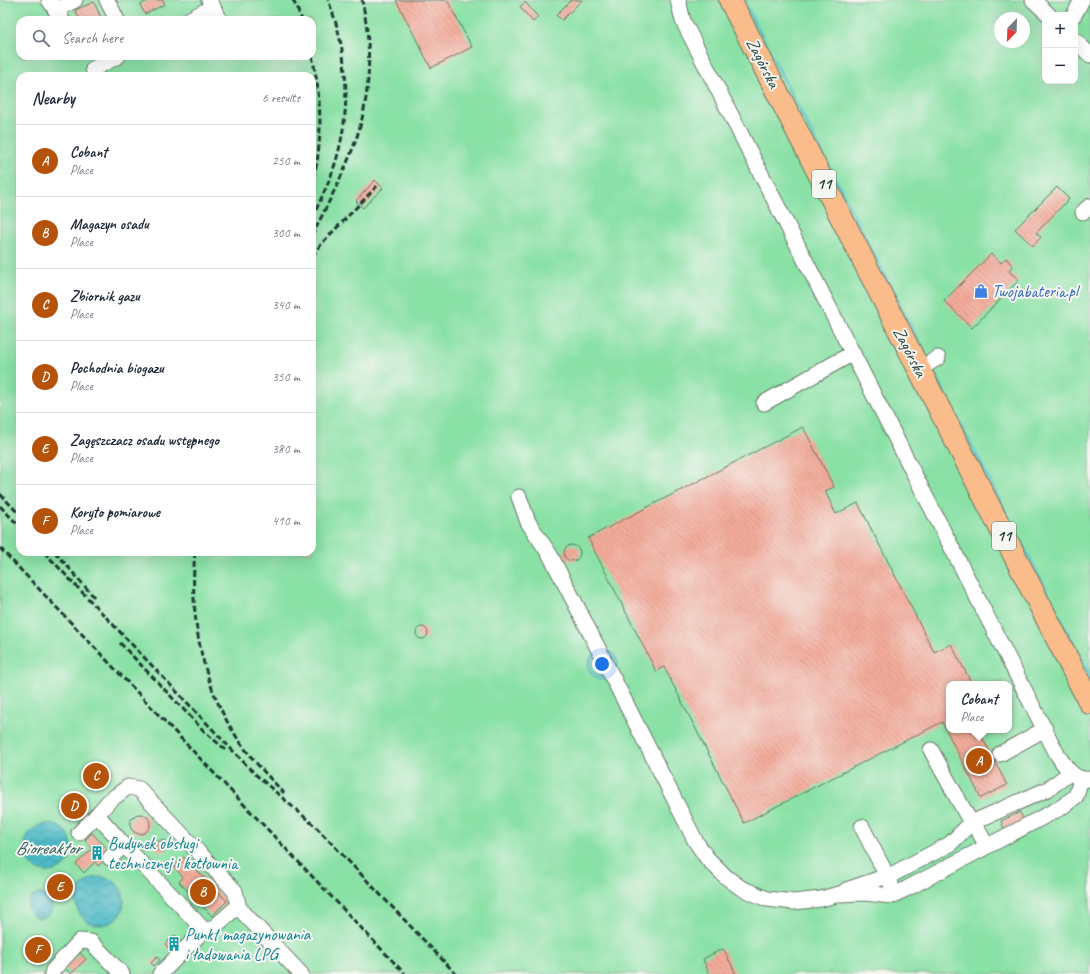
<!DOCTYPE html>
<meta charset="utf-8">
<style>
body{margin:0;font-family:Caveat,sans-serif;background:#f2f2f3;color:#1f2937}
.controls{position:absolute;right:12px;top:12px;display:grid;overflow:hidden;border-radius:8px;box-shadow:0 4px 16px #0002}
.controls button{width:36px;height:36px;display:grid;place-items:center;padding:0;border:0;border-bottom:1px solid #e0e1e3;background:#fff;color:#1f2937;font:20px sans-serif}
.compass{position:absolute;left:994px;top:12px;width:36px;height:36px;border-radius:50%;background:#fff;box-shadow:0 4px 16px #0002;rotate:203deg}
.you{position:absolute;left:602px;top:664px;width:14px;height:14px;margin:-10px;border:3px solid #fff;border-radius:50%;background:#1a73e8;box-shadow:0 0 0 6px #1a73e833}
.badge{display:grid;place-items:center;width:26px;height:26px;border-radius:50%;background:#b45309;color:#fff;font-size:13px;font-weight:700}
.pin{position:absolute;translate:-50% -50%;border:2px solid #fff;box-shadow:0 1px 4px #0006}
.popup{position:absolute;left:946px;top:681px;width:66px;height:52px;box-sizing:border-box;display:grid;place-content:center;border-radius:8px;background:#fff;filter:drop-shadow(0 1px 3px #0005);font-size:13px;white-space:nowrap;color:#747a83}
.popup b{font-size:15px;color:#1f2937}
.popup::after{content:'';position:absolute;left:50%;top:100%;margin-left:-8px;border:8px solid transparent;border-top-color:#fff}
.list{margin:0;padding:0;list-style:none}
h2{display:flex;justify-content:space-between;align-items:center;height:52px;margin:0;padding:0 16px;font-size:17px}
h2 small{font-size:13px;font-weight:400;color:#747a83}
.list li{display:grid;grid-template-columns:26px 1fr auto;gap:12px;align-items:center;box-sizing:border-box;height:72px;padding:0 16px;border-top:1px solid #e0e1e3}
.list b{display:block;font-size:15px;white-space:nowrap}
.list p{margin:0;font-size:13px;white-space:nowrap;color:#747a83}
.list em{font-size:13px;font-style:normal;color:#747a83}
.icon{flex:none;width:22px;height:22px;fill:none;stroke:currentColor;stroke-width:2;stroke-linecap:round;stroke-linejoin:round}
.map{position:relative;flex:none;width:1090px;height:974px;overflow:hidden}
.search{position:absolute;background:#fff;box-shadow:0 4px 16px #0002;left:16px;top:16px;width:300px;height:44px;display:flex;align-items:center;gap:10px;box-sizing:border-box;padding:0 14px;border-radius:12px;color:#747a83;font-size:15px}
.panel{position:absolute;background:#fff;box-shadow:0 4px 16px #0002;left:16px;top:72px;width:300px;height:484px;border-radius:12px}
.map>svg:first-child{display:block}
</style>
<div class="map">
<svg width="1090" height="974" viewBox="0 0 1090 974">
<defs>
<pattern id="water-waves" width="16" height="10" patternUnits="userSpaceOnUse"><rect width="16" height="10" fill="#4dbac6"/><path d="M0 5q4-4 8 0t8 0" fill="none" stroke="#3f98a2"/></pattern>
<pattern id="building-back-hatch" width="6" height="6" patternUnits="userSpaceOnUse"><rect width="6" height="6" fill="#f4ac9b"/><path d="M-1 5l2 2M0 0l6 6M5-1l2 2" fill="none" stroke="#c58d7f"/></pattern>
</defs>
<rect width="100%" height="100%" fill="#f6f6f2"/>
<filter id="ink" filterUnits="userSpaceOnUse"><feTurbulence type="fractalNoise" baseFrequency=".025" numOctaves="2"/><feDisplacementMap in="SourceGraphic" scale="8" xChannelSelector="R" yChannelSelector="G"/><feConvolveMatrix kernelMatrix="1 2 1 2 8 2 1 2 1" color-interpolation-filters="sRGB"/></filter>
<filter id="wash" filterUnits="userSpaceOnUse"><feTurbulence type="fractalNoise" baseFrequency=".012" numOctaves="4" result="noise"/><feDisplacementMap in="SourceGraphic" scale="16" xChannelSelector="R" yChannelSelector="G"/><feGaussianBlur stdDeviation="0.9" result="paint"/><feColorMatrix in="noise" values="0 0 0 0 0 0 0 0 0 0 0 0 0 0 0 0 0 1.4 0 .05"/><feComposite in="paint" operator="in"/></filter>
<g filter="url(#wash)">
<rect width="100%" height="100%" fill="#e8e2c2"/>
<path fill="#89e1a5" stroke="#548f6c" fill-rule="evenodd" d="M0 0H1090V974H0ZM1045 15H1075V81H1045ZM1000 18H1024V42H1000ZM20 20H312V56H20ZM20 76H312V552H20ZM949 684H1009V730H949Z"/>
<g fill="url(#water-waves)" stroke="#367c7d">
<circle cx="48" cy="848" r="24"/>
<circle cx="100" cy="901" r="24"/>
<circle cx="40" cy="906" r="12"/>
</g>
<g fill="none" stroke-linecap="round" stroke-linejoin="round">
<g stroke="#4dbac6" stroke-width="3">
<path d="M743 0 925 354"/>
<path d="M934 373 1090 676"/>
</g>
</g>
<g id="blocks">
<g fill="url(#building-back-hatch)">
<path d="M149 0H163L165 4 145 14 140 5Z"/>
<path d="M396 0H447L472 47 431 68Z"/>
<path d="M571 0H582L562 20 556 15Z"/>
<path d="M94 2 102 20H80L75 10Z"/>
<path d="M525 2 538 17 533 22 520 7Z"/>
<path d="M375 180 383 188 363 208 356 201Z"/>
<path d="M1057 187 1069 199 1036 233 1041 237 1033 246 1015 229Z"/>
<path d="M991 254 1001 263 1006 258 1013 266 1009 271 1019 280 972 328 944 301Z"/>
<path d="M803 427 834 487 825 491 836 514 858 503 934 652 951 644 972 684H949V730H974L977 737 981 735 1007 785 981 798 942 722 744 823 664 667 656 671 588 538Z"/>
<circle cx="572" cy="553" r="8"/>
<circle cx="422" cy="633" r="6"/>
<circle cx="96" cy="776" r="7"/>
<path d="M1020 812 1024 822 1005 831 1001 821Z"/>
<circle cx="140" cy="824" r="10"/>
<path d="M92 833 109 850 103 856 106 859 98 866 95 862 84 873 76 864 92 849 85 840Z"/>
<circle cx="162" cy="846" r="6"/>
<path d="M184 857 227 901 212 916 179 882 183 877 174 867Z"/>
<circle cx="60" cy="887" r="7"/>
<path d="M175 935 183 944 173 953 165 944Z"/>
<path d="M47 941 48 942 30 960 28 959Z"/>
<path d="M722 949 724 950 736 974H709L703 959Z"/>
<path d="M80 953 86 959 71 974 65 968Z"/>
<path d="M157 957 160 960 154 966 151 963Z"/>
</g>
</g>
</g>
<g filter="url(#ink)">
<use href="#blocks" fill-opacity="0" stroke="#657766" stroke-width="1"/>
<g fill="none" stroke-linecap="round" stroke-linejoin="round">
<defs>
<g id="minor">
<path d="M49 0 62 20"/>
<path d="M107 0 117 20"/>
<path d="M209 0 220 20"/>
<path d="M678 0 683 21 1057 754C1065 766 1073 781 1090 779"/>
<path d="M1033 0 1049 15"/>
<path d="M56 10 75 0"/>
<path d="M1074 15 1082 0"/>
<path d="M188 20 213 7"/>
<path d="M1075 40 1090 55"/>
<path d="M93 69 118 56"/>
<path d="M1083 212 1090 206"/>
<path d="M919 369 938 358"/>
<path d="M764 403 853 353"/>
<path d="M519 497 528 522 550 555 574 601 696 842 707 858 726 877 741 888 767 899 794 902 821 899 839 894 865 893 891 896 906 889 1062 807 1076 796 1081 779"/>
<path d="M931 750 971 823 979 832 987 846"/>
<path d="M1000 754 1045 729"/>
<path d="M862 827 891 884"/>
<path d="M79 833 97 815"/>
<path d="M124 845 97 815 109 801 128 787 139 789 235 891 239 908 301 974"/>
<path d="M110 858 124 845 204 930 160 974"/>
<path d="M846 890 893 874 950 844 971 823 1048 789 1070 773"/>
<path d="M204 930 212 929 238 906"/>
<path d="M52 974 53 970 80 941 91 942 122 974"/>
</g>
<path id="highway" d="M730 0 1090 703"/>
</defs>
<use href="#minor" stroke="#657766" stroke-width="17"/>
<use href="#highway" stroke="#657766" stroke-width="24"/>
<use href="#minor" stroke="#fff" stroke-width="15"/>
<use href="#highway" stroke="#f9bc8a" stroke-width="22"/>
<g stroke="#1f3d34" stroke-width="3" stroke-dasharray="6 3" stroke-linecap="butt">
<path d="M293 0 302 20"/>
<path d="M312 56C321 96 324 143 312 183"/>
<path d="M312 218C320 201 328 185 334 167 352 113 349 53 328 0"/>
<path d="M312 236C325 209 340 181 351 153 371 104 373 51 362 0"/>
<path d="M312 256 324 241 377 186"/>
<path d="M0 494 20 515"/>
<path d="M0 506 20 527"/>
<path d="M0 548 405 974"/>
<path d="M44 552 255 774 316 827 456 974"/>
<path d="M55 552 94 597"/>
<path d="M195 552C189 617 202 688 240 742 253 761 269 777 284 793"/>
<path d="M120 643 206 733 226 750"/>
</g>
</g>
</g>
<defs>
<symbol id="shop-bare" viewBox="-9 -9 18 18"><path d="M-5-2.5h2.3a2.7 3.5 0 0 1 5.4 0H5L5.5 6h-11ZM-1.5-2.5h3a1.5 2.3 0 0 0-3 0Z" fill="#3f7fe0" stroke="#f6f6f2" stroke-width="2.5" paint-order="stroke"/></symbol>
<symbol id="building-bare" viewBox="-9 -9 18 18"><path d="M-4-6H4V6H1V3H-1V6H-4ZM-2.5-4.3h1.7v1.8h-1.7ZM.8-4.3h1.7v1.8H.8ZM-2.5-1h1.7V.8h-1.7ZM.8-1h1.7V.8H.8Z" fill="#0f9aa8" stroke="#f6f6f2" stroke-width="2.5" paint-order="stroke"/></symbol>
</defs>
<g fill-rule="evenodd">
<use href="#shop-bare" x="971" y="281" width="20" height="20"/>
<use href="#building-bare" x="87" y="843" width="20" height="20"/>
<use href="#building-bare" x="164" y="934" width="20" height="20"/>
</g>
<g text-anchor="middle" dominant-baseline="central" stroke-width="4" stroke-linejoin="round" paint-order="stroke">
<g fill="#f6f6f2" stroke="#60746d" stroke-width="1">
<rect x="812" y="170" width="24" height="28" rx="3"/>
<rect x="992" y="522" width="24" height="28" rx="3"/>
</g>
<g font-size="16" font-weight="bold" fill="#1f3d34">
<text x="824" y="184">11</text>
<text x="1004" y="536">11</text>
</g>
<g font-size="17" fill="#1f3d34" stroke="#f6f6f2">
<text transform="translate(763 63) rotate(63)">Zagórska</text>
<text transform="translate(910 352) rotate(63)">Zagórska</text>
</g>
<g font-size="17" fill="#366cbe" stroke="#f6f6f2" text-anchor="start">
<text x="992" y="291">Twojabateria.pl</text>
</g>
<g font-size="17" fill="#0d838f" stroke="#f6f6f2" text-anchor="start">
<text x="108" y="843">Budynek obsługi<tspan x="108" dy="20">technicznej i kotłownia</tspan></text>
<text x="185" y="934">Punkt magazynowania<tspan x="185" dy="20">i ładowania LPG</tspan></text>
</g>
<g font-size="18" font-style="italic" fill="#2a5c58" stroke="#f6f6f2">
<text x="48" y="848">Bioreaktor</text>
</g>
</g>
</svg>
<div class="controls">
<button>+</button>
<button>−</button>
</div>
<svg class="compass" viewBox="-18 -18 36 36"><path d="M0-13l5 13h-10z" fill="#e53935"/><path d="M0 13l5-13h-10z" fill="#747a83"/></svg>
<div class="you"></div>
<div class="pin badge" style="left:979px;top:761px">A</div>
<div class="popup"><b>Cobant</b>Place</div>
<div class="pin badge" style="left:203px;top:892px">B</div>
<div class="pin badge" style="left:96px;top:776px">C</div>
<div class="pin badge" style="left:74px;top:806px">D</div>
<div class="pin badge" style="left:60px;top:887px">E</div>
<div class="pin badge" style="left:38px;top:950px">F</div>
<div class="search"><svg class="icon" aria-label="search" viewBox="0 0 24 24"><circle cx="10" cy="10" r="6"/><path d="M15 15l6 6"/></svg>Search here</div>
<section class="panel">
<h2>Nearby<small>6 results</small></h2>
<ul class="list">
<li><span class="badge">A</span><div><b>Cobant</b><p>Place</p></div><em>250 m</em></li>
<li><span class="badge">B</span><div><b>Magazyn osadu</b><p>Place</p></div><em>300 m</em></li>
<li><span class="badge">C</span><div><b>Zbiornik gazu</b><p>Place</p></div><em>340 m</em></li>
<li><span class="badge">D</span><div><b>Pochodnia biogazu</b><p>Place</p></div><em>350 m</em></li>
<li><span class="badge">E</span><div><b>Zagęszczacz osadu wstępnego</b><p>Place</p></div><em>380 m</em></li>
<li><span class="badge">F</span><div><b>Koryto pomiarowe</b><p>Place</p></div><em>410 m</em></li>
</ul>
</section>
</div>
